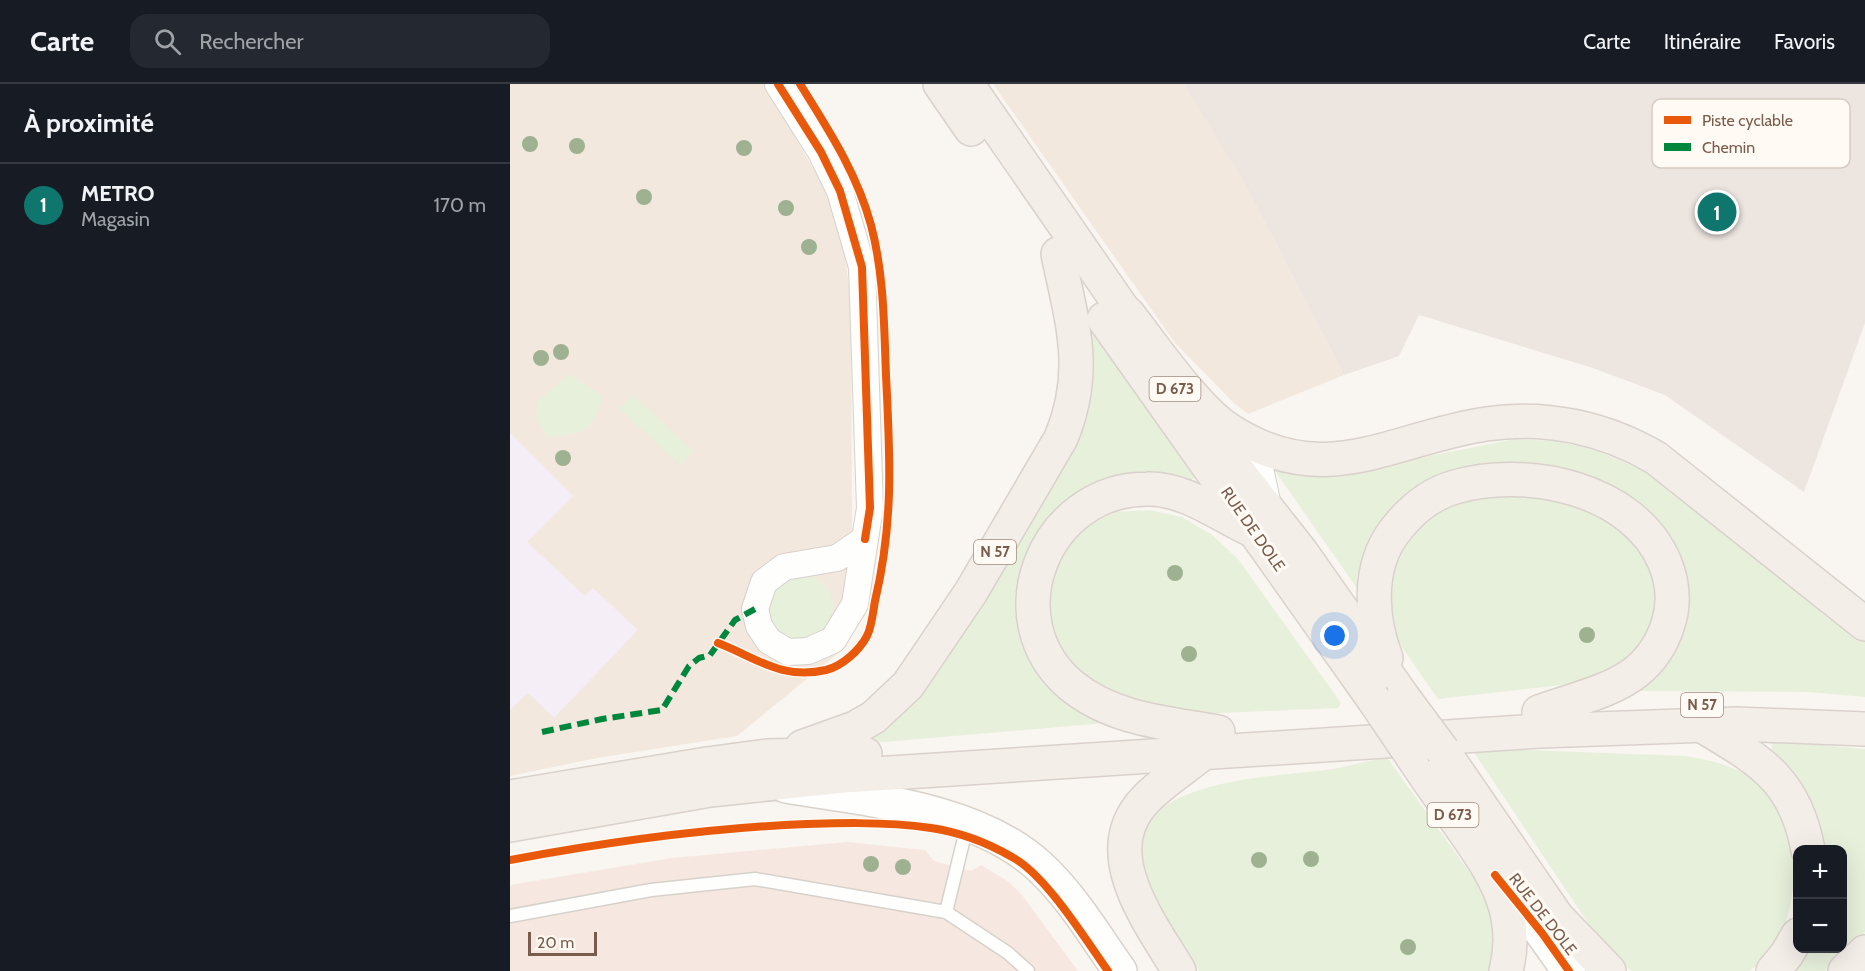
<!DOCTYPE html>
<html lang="fr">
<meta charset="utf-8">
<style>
body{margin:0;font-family:Cabin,sans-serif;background:#242831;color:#f1f3f6}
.controls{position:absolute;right:18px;bottom:18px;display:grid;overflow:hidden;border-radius:12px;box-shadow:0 6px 24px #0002}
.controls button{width:54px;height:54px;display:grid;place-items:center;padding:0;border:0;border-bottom:2px solid #363941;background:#171b24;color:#f1f3f6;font:30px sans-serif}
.scale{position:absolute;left:18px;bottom:15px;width:69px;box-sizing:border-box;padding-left:6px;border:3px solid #7a5c4d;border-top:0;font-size:16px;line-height:21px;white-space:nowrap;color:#7a5c4d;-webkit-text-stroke:4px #fffaf3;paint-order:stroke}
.you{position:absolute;left:825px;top:552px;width:21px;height:21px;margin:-15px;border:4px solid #fff;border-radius:50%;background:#1a73e8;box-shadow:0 0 0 9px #1a73e833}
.badge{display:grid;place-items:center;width:39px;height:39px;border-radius:50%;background:#0f766e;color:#fff;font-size:20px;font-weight:700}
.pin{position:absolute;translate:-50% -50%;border:3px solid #fff;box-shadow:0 2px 6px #0006}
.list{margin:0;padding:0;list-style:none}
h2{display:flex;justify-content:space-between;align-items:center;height:78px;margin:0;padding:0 24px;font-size:26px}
h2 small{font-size:20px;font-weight:400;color:#9ea1a6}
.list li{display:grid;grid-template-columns:39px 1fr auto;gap:18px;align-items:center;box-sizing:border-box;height:84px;padding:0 24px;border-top:2px solid #363941}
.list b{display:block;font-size:22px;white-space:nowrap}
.list p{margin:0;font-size:20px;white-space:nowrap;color:#9ea1a6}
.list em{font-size:20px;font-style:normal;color:#9ea1a6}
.icon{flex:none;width:33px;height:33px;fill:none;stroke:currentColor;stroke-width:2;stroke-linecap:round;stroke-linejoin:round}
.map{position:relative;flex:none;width:1355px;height:887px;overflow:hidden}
header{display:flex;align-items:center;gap:36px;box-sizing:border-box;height:84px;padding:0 30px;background:#171b24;border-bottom:2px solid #363941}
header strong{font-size:28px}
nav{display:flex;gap:33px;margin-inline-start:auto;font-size:21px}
.search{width:420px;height:54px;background:#242831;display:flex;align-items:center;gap:15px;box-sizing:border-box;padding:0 21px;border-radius:18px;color:#9ea1a6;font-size:22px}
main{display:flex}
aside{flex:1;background:#171b24}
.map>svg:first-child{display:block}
</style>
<header>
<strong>Carte</strong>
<div class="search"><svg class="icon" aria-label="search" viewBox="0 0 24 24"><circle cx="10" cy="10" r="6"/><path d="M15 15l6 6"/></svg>Rechercher</div>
<nav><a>Carte</a><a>Itinéraire</a><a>Favoris</a></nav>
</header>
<main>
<aside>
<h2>À proximité<small></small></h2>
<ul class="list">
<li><span class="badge">1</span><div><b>METRO</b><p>Magasin</p></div><em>170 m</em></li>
</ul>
</aside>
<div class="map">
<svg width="1355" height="887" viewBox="0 0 1355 887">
<rect width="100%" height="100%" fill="#f9f5f0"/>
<g fill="#f2e8de">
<path d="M0 0H254L319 112 335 171 341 220 342 440 337 562 227 652 87 674 0 692Z"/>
<path d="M483 0H675L734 98 834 291 738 330 724 319 665 259Z"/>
</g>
<path fill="#f6e8e1" d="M337 758 415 766 424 777 461 787 471 781 499 798 512 811 568 887H0V801L162 774Z"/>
<path fill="#ede5e0" d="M674 0H1355V239L1294 408 1155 311 1083 284 909 231 889 272 834 291 734 98Z"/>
<path fill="#f6eef6" d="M0 349 63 412 17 458 75 512 83 504 128 546 44 634 18 609 0 626Z"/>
<g fill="#e7f0db">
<path d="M581 248 686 390 679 401 597 398 509 512 595 639 351 660 570 347 583 299Z"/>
<path d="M59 290 93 312C81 350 75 349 37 353L27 334 28 317Z"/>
<path d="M123 311 183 367 170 381 109 325Z"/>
<path d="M1006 355 1045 357 1082 365 1140 389 1355 555V613L1299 608 1131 607 1128 603 1166 560 1132 425 943 390 851 510 763 384 771 379 899 376Z"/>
<path d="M990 409 1032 412 1072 420 1105 438 1135 466 1149 508 1142 547 1110 586 1077 598 928 615 885 553 877 503 894 455 936 420Z"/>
<path d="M639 426 672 433 702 451 728 475 831 619 828 624 688 630 594 612 560 579 540 545 537 508 551 468 576 442 606 428Z"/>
<circle cx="291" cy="523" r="32"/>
<path d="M1261 656 1355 665V848L1315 887H1278L1293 865 1332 864V766L1310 765 1263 672Z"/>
<path d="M961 664 1176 672C1203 677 1231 683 1252 702 1298 744 1294 854 1239 887H1122L1109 879 1090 857Z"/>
<path d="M876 672 970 803 982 834 984 866 980 887H689C668 852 637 814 631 774 619 693 772 693 823 685 841 682 859 677 876 672Z"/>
</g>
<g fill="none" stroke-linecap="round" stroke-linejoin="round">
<defs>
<g id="service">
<path d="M436 828 457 742"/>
<path d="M0 832 141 806 245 795 436 828 498 869 518 887"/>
</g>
<g id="minor">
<path d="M268 0 311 68 330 107 352 183 360 424 355 455"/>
<path d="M745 361 758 422"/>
<path d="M355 455 345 520 323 556 298 567 278 568 259 557 249 542 245 525 254 498 274 483 327 474Z"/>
</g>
<g id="secondary">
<path d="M276 702C358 716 465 724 529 782 561 811 585 852 610 887"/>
<path d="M986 792 1032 849 1059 887"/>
</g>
<g id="primary">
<path d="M430 0 461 45"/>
<path d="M457 0 630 250"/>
<path d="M618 230C644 263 686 325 719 346 815 408 879 355 976 340 1036 331 1095 344 1146 374L1355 540"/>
<path d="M594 235 862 613"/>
<path d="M685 333 792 469 893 613"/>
<path d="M876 574C861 535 857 484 884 448 899 428 920 410 945 403 1016 382 1124 404 1155 479 1163 499 1165 519 1158 540 1152 560 1142 575 1126 588 1099 609 1060 616 1029 628"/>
<path d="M1191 641C1249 676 1285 694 1298 766"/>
<path d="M708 648C658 639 604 636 562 602 482 536 534 405 637 405 675 404 709 431 742 446"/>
<path d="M292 663 345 644 364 633 398 601 461 508 551 354C579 287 562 238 548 170"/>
<path d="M933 667 1047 833 1099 887"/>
<path d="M902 672C918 696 935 720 952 744 983 789 1011 828 996 887"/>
<path d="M0 713 197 680 257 672 355 670"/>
<path d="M0 741 200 706 333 692 1030 647 1227 640 1355 645"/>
<path d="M669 887C640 838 585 769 635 716 652 698 675 684 693 669"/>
<path d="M1263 887 1277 870 1288 851"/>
<path d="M1335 887 1355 868"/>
</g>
</defs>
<use href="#service" stroke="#d7d1cb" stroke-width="15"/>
<use href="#minor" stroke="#d7d1cb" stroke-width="28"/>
<use href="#secondary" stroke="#d9d2cb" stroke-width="36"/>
<use href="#primary" stroke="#dad1cc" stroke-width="36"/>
<use href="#service" stroke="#fefefd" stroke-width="12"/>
<use href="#minor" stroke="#fefefd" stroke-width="26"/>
<use href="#secondary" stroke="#fefefd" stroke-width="33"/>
<use href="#primary" stroke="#f3eee8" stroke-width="33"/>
<defs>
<g id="primary-bridge">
<path d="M862 613 902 672"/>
<path d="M893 613 933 667"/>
</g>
</defs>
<use href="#primary-bridge" stroke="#dad1cc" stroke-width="36" stroke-linecap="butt"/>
<use href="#primary-bridge" stroke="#f3eee8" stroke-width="33"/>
<path stroke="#00873e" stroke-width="6" stroke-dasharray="12 6" stroke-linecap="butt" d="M32 648 92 635 152 626 179 582 189 574 200 571 225 536 245 525"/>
<defs>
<g id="cycleway">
<path d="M268 0 311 68 330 107 352 183 360 424 355 455"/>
<path d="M208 559C247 574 271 596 316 586 332 582 349 567 357 552 362 542 363 528 365 517 384 438 380 371 376 291 374 240 374 190 361 141 347 89 318 45 290 0"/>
<path d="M0 776C91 759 183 746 275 741 323 739 373 737 421 744 448 748 478 759 502 773 536 791 575 855 598 887"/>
<path d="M985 791 1032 849 1059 887"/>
</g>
</defs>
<use href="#cycleway" stroke="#fffaf3" stroke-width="11"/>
<use href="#cycleway" stroke="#e8590c" stroke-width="8"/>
</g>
<g fill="#9eb190">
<circle cx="20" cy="60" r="8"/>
<circle cx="67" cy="62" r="8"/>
<circle cx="234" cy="64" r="8"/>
<circle cx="134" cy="113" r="8"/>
<circle cx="276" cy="124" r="8"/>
<circle cx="299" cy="163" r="8"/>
<circle cx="51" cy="268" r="8"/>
<circle cx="31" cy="274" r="8"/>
<circle cx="53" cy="374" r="8"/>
<circle cx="665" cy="489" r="8"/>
<circle cx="1077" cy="551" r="8"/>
<circle cx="679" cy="570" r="8"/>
<circle cx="801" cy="775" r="8"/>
<circle cx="749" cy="776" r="8"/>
<circle cx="361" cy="780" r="8"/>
<circle cx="393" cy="783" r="8"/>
<circle cx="898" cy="863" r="8"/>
</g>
<g text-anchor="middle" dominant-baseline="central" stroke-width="6" stroke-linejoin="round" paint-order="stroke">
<g fill="#fffaf3" stroke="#a28b7f" stroke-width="1.5">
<rect x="639.5" y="293" width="51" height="24" rx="4.5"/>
<rect x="464" y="456" width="42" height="24" rx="4.5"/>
<rect x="1171" y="609" width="42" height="24" rx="4.5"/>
<rect x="917.5" y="719" width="51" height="24" rx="4.5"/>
</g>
<g font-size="15" font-weight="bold" fill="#7a5c4d">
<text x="665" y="305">D 673</text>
<text x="485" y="468">N 57</text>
<text x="1192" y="621">N 57</text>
<text x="943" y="731">D 673</text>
</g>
<g font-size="16" fill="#7a5c4d" stroke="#fffaf3">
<text transform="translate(743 445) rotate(55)">RUE DE DOLE</text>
<text transform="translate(1033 830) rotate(52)">RUE DE DOLE</text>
</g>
</g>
<rect x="1142" y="15" width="198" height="69" rx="9" fill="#fffaf3" stroke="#d7cbc1" stroke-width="1.5"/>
<rect x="1154" y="32" width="27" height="8" fill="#e8590c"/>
<rect x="1154" y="59" width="27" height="8" fill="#00873e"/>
<g font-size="16" fill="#7a5c4d">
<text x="1192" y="42">Piste cyclable</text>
<text x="1192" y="69">Chemin</text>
</g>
</svg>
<div class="controls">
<button>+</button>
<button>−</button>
</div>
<div class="scale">20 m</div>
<div class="you"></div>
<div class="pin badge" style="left:1207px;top:128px">1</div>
</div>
</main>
